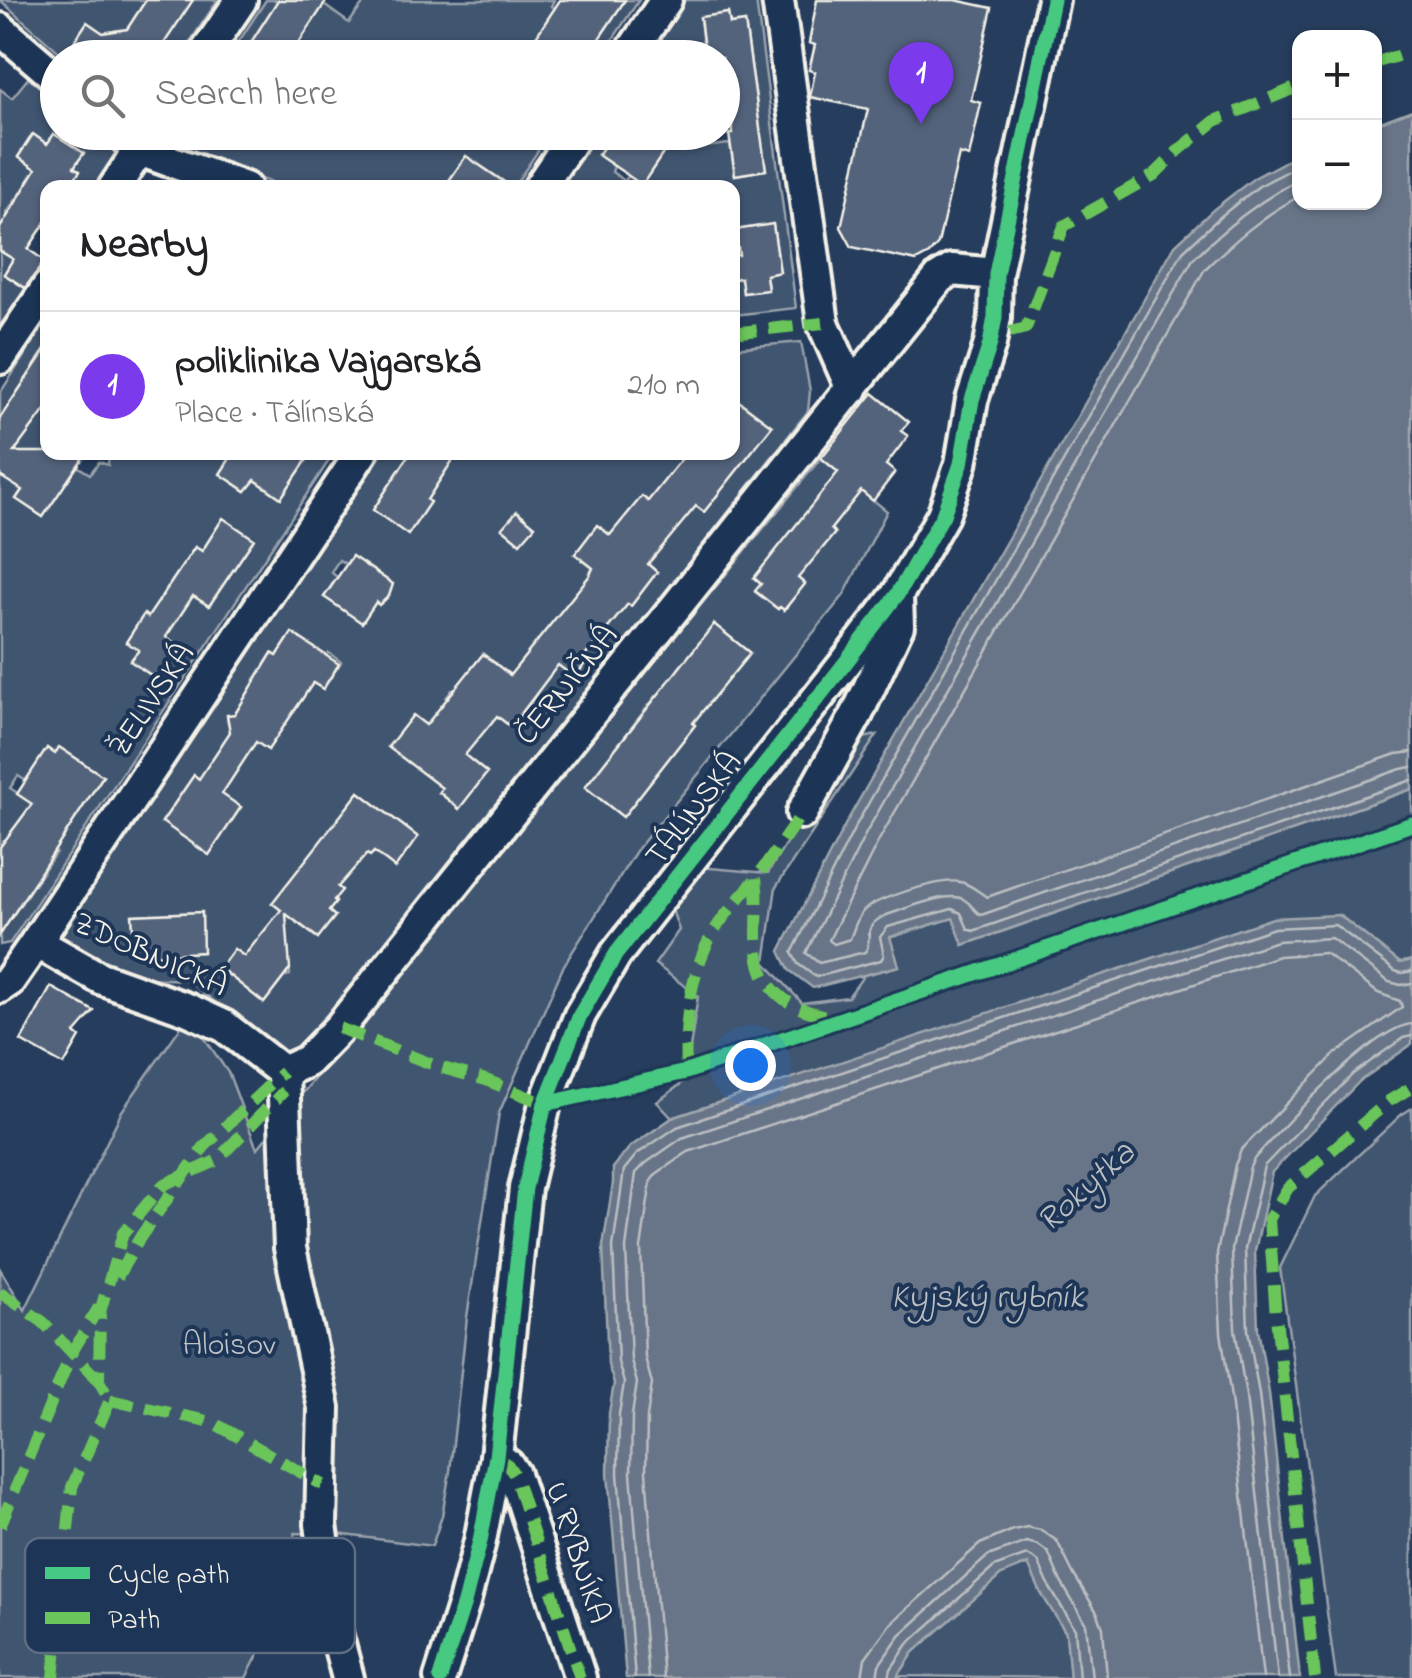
<!DOCTYPE html>
<meta charset="utf-8">
<style>
body{margin:0;font-family:"Indie Flower",sans-serif;background:#f6f6f6;color:#202124}
.controls{position:absolute;right:30px;top:30px;display:grid;overflow:hidden;border-radius:20px;box-shadow:0 2px 8px #0004}
.controls button{width:90px;height:90px;display:grid;place-items:center;padding:0;border:0;border-bottom:2px solid #e0e0e0;background:#fff;color:#202124;font:50px sans-serif}
.you{position:absolute;left:750px;top:1065px;width:35px;height:35px;margin:-25px;border:8px solid #fff;border-radius:50%;background:#1a73e8;box-shadow:0 0 0 15px #1a73e833}
.badge{display:grid;place-items:center;width:65px;height:65px;border-radius:50%;background:#7c3aed;color:#fff;font-size:32px;font-weight:700}
.pin{position:absolute;translate:-50% -82px;filter:drop-shadow(0 2px 5px #0008)}
.pin::after{content:'';position:absolute;top:52px;width:35px;height:30px;background:inherit;clip-path:polygon(0 0,100% 0,50% 100%)}
.list{margin:0;padding:0;list-style:none}
h2{display:flex;justify-content:space-between;align-items:center;height:130px;margin:0;padding:0 40px;font-size:42px}
h2 small{font-size:32px;font-weight:400;color:#757577}
.list li{display:grid;grid-template-columns:65px 1fr auto;gap:30px;align-items:center;box-sizing:border-box;height:150px;padding:0 40px;border-top:2px solid #e0e0e0}
.list b{display:block;font-size:38px;white-space:nowrap}
.list p{margin:0;font-size:32px;white-space:nowrap;color:#757577}
.list em{font-size:32px;font-style:normal;color:#757577}
.icon{flex:none;width:55px;height:55px;fill:none;stroke:currentColor;stroke-width:2;stroke-linecap:round;stroke-linejoin:round}
.map{position:relative;flex:none;width:1412px;height:1678px;overflow:hidden}
.search{position:absolute;background:#fff;box-shadow:0 2px 8px #0004;left:40px;top:40px;width:700px;height:110px;display:flex;align-items:center;gap:25px;box-sizing:border-box;padding:0 35px;border-radius:55px;color:#757577;font-size:38px}
.panel{position:absolute;background:#fff;box-shadow:0 2px 8px #0004;left:40px;top:180px;width:700px;height:280px;border-radius:20px}
.map>svg:first-child{display:block}
</style>
<div class="map">
<svg width="1412" height="1678" viewBox="0 0 1412 1678">
<rect width="100%" height="100%" fill="#263d5d"/>
<filter id="ink" filterUnits="userSpaceOnUse"><feTurbulence type="fractalNoise" baseFrequency=".01" numOctaves="2"/><feDisplacementMap in="SourceGraphic" scale="20" xChannelSelector="R" yChannelSelector="G"/><feConvolveMatrix kernelMatrix="1 2 1 2 8 2 1 2 1" color-interpolation-filters="sRGB"/></filter>
<g filter="url(#ink)">
<g fill="#40546f" stroke="#9aa2ac" stroke-width="2.5" fill-rule="evenodd">
<path d="M0 0H146L135 17 184 0H218L179 58 155 57 118 30 103 33 90 25 72 44 75 57H65Z"/>
<path d="M266 0H317L349 23 366 0H554L551 6 579 24 583 19 603 33 625 0H639L601 57H586L543 27 522 57H294L267 18 241 57 228 58Z"/>
<path d="M685 0H756L796 308 733 315V269L734 279 741 278 743 293 768 290 766 275 780 272 773 225 736 230 739 255 733 256 732 188H561L598 133H606L603 138 608 141 598 155 614 166 612 172 625 181 655 133 722 132 723 75H727L730 109 757 105 745 23 730 24 728 13 700 18 703 46 709 57H647ZM759 131 766 170 735 175 730 144 686 149 688 139Z"/>
<path d="M29 77 57 102 58 132 93 133 116 153 94 187H68L79 171 74 167 83 153 55 134 47 144 32 135 18 157 64 187 48 188 19 195 6 214 8 216 0 231V89L12 98Z"/>
<path d="M177 132H501L504 134 515 132 530 142 536 133H550L513 188 500 187 503 181 466 156 444 187H284L173 149 172 141Z"/>
<path d="M0 251 13 259 4 274 27 289 0 329Z"/>
<path d="M47 321V346L38 360 47 367V383L31 372 9 405 47 396 48 452 56 453 90 474 99 462 108 465 109 453H242L233 455 221 474 245 491 255 480 281 498 306 461 295 453H334L10 943 0 945V916L9 921 56 852 22 828 2 845 0 844V393ZM29 479 56 498 43 517 16 499ZM223 519 254 539 209 606 172 581 195 547 202 551ZM126 641 182 648 159 681 131 661 139 650ZM47 748 55 754 60 748 103 776 69 827 22 818 32 803 10 788 18 776 39 789Z"/>
<path d="M801 342 810 391 808 411 354 988 301 1051 281 1055 187 980 124 977 54 943 382 453H426L448 467 458 453H687L672 488 704 512 771 427 735 398 733 400V348ZM597 526 657 572 631 606 589 574 593 568 575 554ZM352 556 390 582 391 589 384 601 377 603 324 597 337 577 331 572 339 560 346 564ZM292 633 327 656 329 653 341 662 323 689 312 682 294 709 254 681 272 653 277 656ZM602 635 585 656 588 659 574 677 534 646ZM483 654 536 695 525 712 511 727 497 716 454 705 446 698 452 690 455 691ZM255 683 268 749 228 723 227 716 235 714ZM389 747 462 753 487 773 459 808 439 793 442 788ZM194 775 240 807 162 822ZM359 792 418 837 374 852 370 856 367 854 333 826ZM334 900 336 902 329 911 335 917 317 938 273 903ZM201 912 203 952 136 956 134 945H127L126 933 134 932 133 915ZM234 949 244 956 289 962 290 975 285 976 264 1003 220 968Z"/>
<path d="M821 458 887 511 844 595 636 851 564 965 499 1113 467 1317 450 1471 442 1516 432 1546 337 1534 295 1533 302 1625 273 1626 246 1678H0V1269L25 1310 122 1111 189 1015 229 1074 257 1149ZM771 557 805 584 784 610 780 607 778 609 755 592 761 584 754 578ZM714 625 750 653 713 698 678 669ZM657 695 695 725 623 817 585 787Z"/>
<path d="M877 735 776 887 765 962 802 1003 848 997 864 975 899 966 889 938 953 918 964 945 1412 789V960L1400 963 1339 915 823 1069 672 1118 657 1102 685 1081 698 996 655 964 679 930 670 904 698 867 768 873 850 741Z"/>
<path d="M1412 1108V1678H1336L1280 1268 1315 1196 1401 1115Z"/>
<path d="M1029 1564 1041 1593 1066 1633 1070 1678 898 1676 914 1652 1001 1575Z"/>
</g>
<g fill="#677588" stroke="#9fa7ae" stroke-width="2.5">
<path d="M1412 110V789L963 945 953 918 890 937 899 966 813 988 789 970 780 951 846 823 1175 245 1214 209 1254 178 1299 154 1300 202H1374L1375 124Z"/>
<path d="M1339 915 1400 963 1412 960V1044L1360 1081 1272 1172 1255 1251 1258 1329 1269 1393 1300 1678H1070L1066 1633 1041 1593 1028 1564 1001 1575 914 1652 898 1676 900 1678H626L608 1474 609 1413 614 1383 608 1365 603 1246 613 1183V1168L630 1147 672 1118 1273 918Z"/>
</g>
<g fill="none" stroke-linecap="round" stroke-linejoin="round">
<g stroke="#bcbfc2" stroke-width="2.5">
<path d="M1300 165 1259 186 1221 216 1183 251 855 827 792 953 798 964 816 977 881 960 884 955 880 937 888 927 952 909 961 913 968 929 973 931 1412 780"/>
<path d="M1300 179C1258 201 1226 227 1193 259L866 833 806 953 819 963 865 952C874 939 860 928 884 916 902 910 947 891 963 899 971 903 974 911 981 915L1401 769 1412 767"/>
<path d="M1300 196C1263 215 1234 241 1205 269L879 840 829 940 834 944 850 939C854 930 856 919 863 911 876 898 942 878 960 882 971 884 978 892 987 897L1396 754 1412 752"/>
<path d="M635 1678 618 1474 619 1414 624 1383 618 1362 613 1247 624 1170 637 1154 677 1127 1274 928 1335 925 1395 971 1402 973 1412 971"/>
<path d="M648 1678 631 1474 632 1415 637 1383 631 1360 626 1248 636 1173 646 1163 682 1138 1277 941 1331 938 1389 982 1401 985 1412 983"/>
<path d="M663 1678 646 1472 647 1417 652 1384 645 1357 641 1248 651 1181 656 1174 688 1152 1279 956 1325 953 1378 993 1400 1001 1402 1007 1335 1054 1241 1150 1235 1165 1217 1253 1221 1333 1231 1398 1263 1678"/>
<path d="M862 1678 865 1658 890 1624 980 1544 1013 1530 1027 1527 1041 1530 1057 1541 1074 1575 1098 1614 1103 1628 1107 1678"/>
<path d="M877 1678 879 1665 900 1635 988 1556 1027 1542 1038 1545 1048 1552 1061 1582 1086 1624 1092 1678"/>
<path d="M889 1678 891 1669 908 1644 994 1567 1027 1555 1038 1561 1050 1588 1075 1629 1079 1678"/>
<path d="M1278 1678 1246 1396 1235 1329 1232 1249 1250 1167 1254 1159C1281 1128 1375 1026 1412 1024"/>
<path d="M1290 1678 1259 1394 1248 1330 1245 1249 1264 1166 1353 1074 1403 1038 1412 1036"/>
</g>
</g>
<g fill="#52647b" stroke="#f4f1e8" stroke-width="2.5">
<path d="M146 0H193L155 57H64L87 22 103 33 127 29Z"/>
<path d="M278 0H327L289 58H241Z"/>
<path d="M560 0H625L586 58H522Z"/>
<path d="M817 0H955L992 8 971 100 981 103 969 157 959 154 938 244 929 254 916 261 852 247 841 227 868 109 810 97 815 72 809 70 815 45 809 43Z"/>
<path d="M728 13 730 24 745 22 766 170 735 175 729 134H733L727 75H722V58H705L700 17Z"/>
<path d="M614 132H655L670 143 642 185 598 155Z"/>
<path d="M33 134 47 144 54 134 84 153 74 167 80 171 68 188H48V219L28 249 45 261 25 288 4 274 13 259 0 251V228L36 169 18 157Z"/>
<path d="M466 156 513 188H444Z"/>
<path d="M773 224 780 272 766 275 768 290 743 293 741 278 732 279V256L739 255 735 230Z"/>
<path d="M48 346V406L14 452H87L43 517 16 499 22 490 0 476V418Z"/>
<path d="M873 393 909 422 901 431 908 436 886 465 895 472 873 501 861 491 831 529 835 533 798 578 805 584 784 610 780 607 778 609 755 591 761 584 754 578 838 472 821 458Z"/>
<path d="M732 396 772 426 704 512 696 506 648 564 657 572 631 606 628 604 585 656 588 659 575 678 558 665 511 727 497 716 465 755 487 773 459 809 439 792 442 788 388 747 413 715 426 725 483 654 510 675 590 575 593 568 575 554 597 525 610 535 642 496 648 501 687 452H732Z"/>
<path d="M234 452H312L281 498 255 480 246 491 220 474Z"/>
<path d="M411 452H458L427 500 430 502 408 535 373 510Z"/>
<path d="M517 511 535 526 520 543 502 528Z"/>
<path d="M223 518 254 539 209 606 193 596 166 637 182 648 160 681 130 661 139 650 126 642 144 614 148 617 195 547 202 551Z"/>
<path d="M352 556 393 584 389 596 379 605 376 602 362 623 324 597Z"/>
<path d="M714 624 750 653 693 723 695 725 623 817 585 787Z"/>
<path d="M292 633 339 664 323 689 313 683 268 750 256 742 222 794 241 807 209 855 162 822 194 775 199 779 230 732 227 715 235 714 272 653 277 656Z"/>
<path d="M59 747 103 776 0 935V847L32 804 17 794 47 748 55 754Z"/>
<path d="M359 792 418 837 395 868 374 852 370 856 367 854 338 887 342 890 334 900 336 902 329 911 335 916 318 938 286 914 290 969 264 1003 220 968 234 949 244 956 281 910 272 903Z"/>
<path d="M202 912 203 952 135 956 132 915Z"/>
<path d="M51 987 94 1011 75 1033 80 1037 64 1065 21 1041Z"/>
</g>
<g fill="none" stroke-linecap="round" stroke-linejoin="round">
<defs>
<g id="minor">
<path d="M778 0 823 323 852 389"/>
<path d="M0 29 58 79"/>
<path d="M202 58 241 0"/>
<path d="M627 58 666 0"/>
<path d="M119 132 139 150 245 188"/>
<path d="M114 188 149 135"/>
<path d="M539 188 577 132"/>
<path d="M0 358 48 287"/>
<path d="M802 813 857 714 898 626 897 595"/>
<path d="M36 942 100 978 187 1009 224 1026 283 1072"/>
<path d="M0 987 9 981 36 942 362 452"/>
<path d="M283 1072 307 1061 339 1028 939 278 952 270 996 274"/>
<path d="M283 1072 290 1248 324 1408 321 1524 335 1629 348 1678"/>
<path d="M496 1457 508 1465 514 1474 580 1678"/>
<path d="M440 1678 464 1603 480 1541 496 1457 525 1188 545 1104 580 1015 616 954 846 662 897 595 943 515 961 464 972 400 990 344 995 317 996 274 1053 0"/>
</g>
</defs>
<use href="#minor" stroke="#f4f1e8" stroke-width="38"/>
<use href="#minor" stroke="#1d3557" stroke-width="30"/>
<g stroke="#6ac65a" stroke-width="12" stroke-dasharray="25 12" stroke-linecap="butt">
<path d="M1374 63 1400 55 1412 54"/>
<path d="M1010 332 1026 328 1064 226 1154 175 1178 151 1215 121 1300 86"/>
<path d="M732 333 823 323"/>
<path d="M756 878C763 928 740 978 797 1007 808 1012 823 1015 836 1019"/>
<path d="M339 1028 439 1067 486 1080 545 1104 552 1102"/>
<path d="M686 1072C684 1031 688 989 704 951 714 925 735 904 753 882 770 860 786 836 802 813"/>
<path d="M117 1277 141 1236 204 1147 283 1072"/>
<path d="M0 1292 43 1322 99 1381"/>
<path d="M110 1400 212 1422 323 1485"/>
<path d="M496 1457 508 1465 514 1474 580 1678"/>
<path d="M0 1526 72 1352 99 1307"/>
<path d="M54 1678 72 1487 110 1400 99 1381 100 1312 123 1233 163 1185 216 1161 284 1091"/>
<path d="M1315 1678 1276 1317 1269 1219 1288 1188 1389 1101 1412 1087"/>
</g>
<defs>
<g id="cycleway">
<path d="M545 1104 686 1072 1412 824"/>
<path d="M440 1678 464 1603 480 1541 496 1457 525 1188 545 1104 580 1015 616 954 846 662 897 595 943 515 961 464 972 400 990 344 995 317 996 274 1053 0"/>
</g>
</defs>
<use href="#cycleway" stroke="#1d3557" stroke-width="21"/>
<use href="#cycleway" stroke="#46c982" stroke-width="15"/>
</g>
</g>
<g text-anchor="middle" dominant-baseline="central" stroke-width="8" stroke-linejoin="round" paint-order="stroke">
<g font-size="32" fill="#f4f1e8" stroke="#1d3557">
<text transform="translate(568 686) rotate(-51)">ČERNIČNÁ</text>
<text transform="translate(153 701) rotate(-56)">ŽELIVSKÁ</text>
<text transform="translate(695 810) rotate(-52)">TÁLÍNSKÁ</text>
<text transform="translate(150 956) rotate(24)">ZDOBNICKÁ</text>
<text transform="translate(576 1553) rotate(72)">U RYBNÍKA</text>
</g>
<g font-size="32" fill="#bec2c4" stroke="#1d3557">
<text x="229" y="1346">Aloisov</text>
</g>
<g font-size="35" font-style="italic" fill="#bcbfc2" stroke="#1d3557">
<text transform="translate(1087 1188) rotate(-42)">Rokytka</text>
<text x="987" y="1298">Kyjský rybník</text>
</g>
</g>
<rect x="25" y="1538" width="330" height="115" rx="15" fill="#1d3557" stroke="#5e6d82" stroke-width="2.5"/>
<rect x="45" y="1567" width="45" height="12" fill="#46c982"/>
<rect x="45" y="1612" width="45" height="12" fill="#6ac65a"/>
<g font-size="28" fill="#f4f1e8">
<text x="108" y="1583">Cycle path</text>
<text x="108" y="1628">Path</text>
</g>
</svg>
<div class="controls">
<button>+</button>
<button>−</button>
</div>
<div class="you"></div>
<div class="pin badge" style="left:921px;top:124px">1</div>
<div class="search"><svg class="icon" aria-label="search" viewBox="0 0 24 24"><circle cx="10" cy="10" r="6"/><path d="M15 15l6 6"/></svg>Search here</div>
<section class="panel">
<h2>Nearby<small></small></h2>
<ul class="list">
<li><span class="badge">1</span><div><b>poliklinika Vajgarská</b><p>Place · Tálínská</p></div><em>210 m</em></li>
</ul>
</section>
</div>
